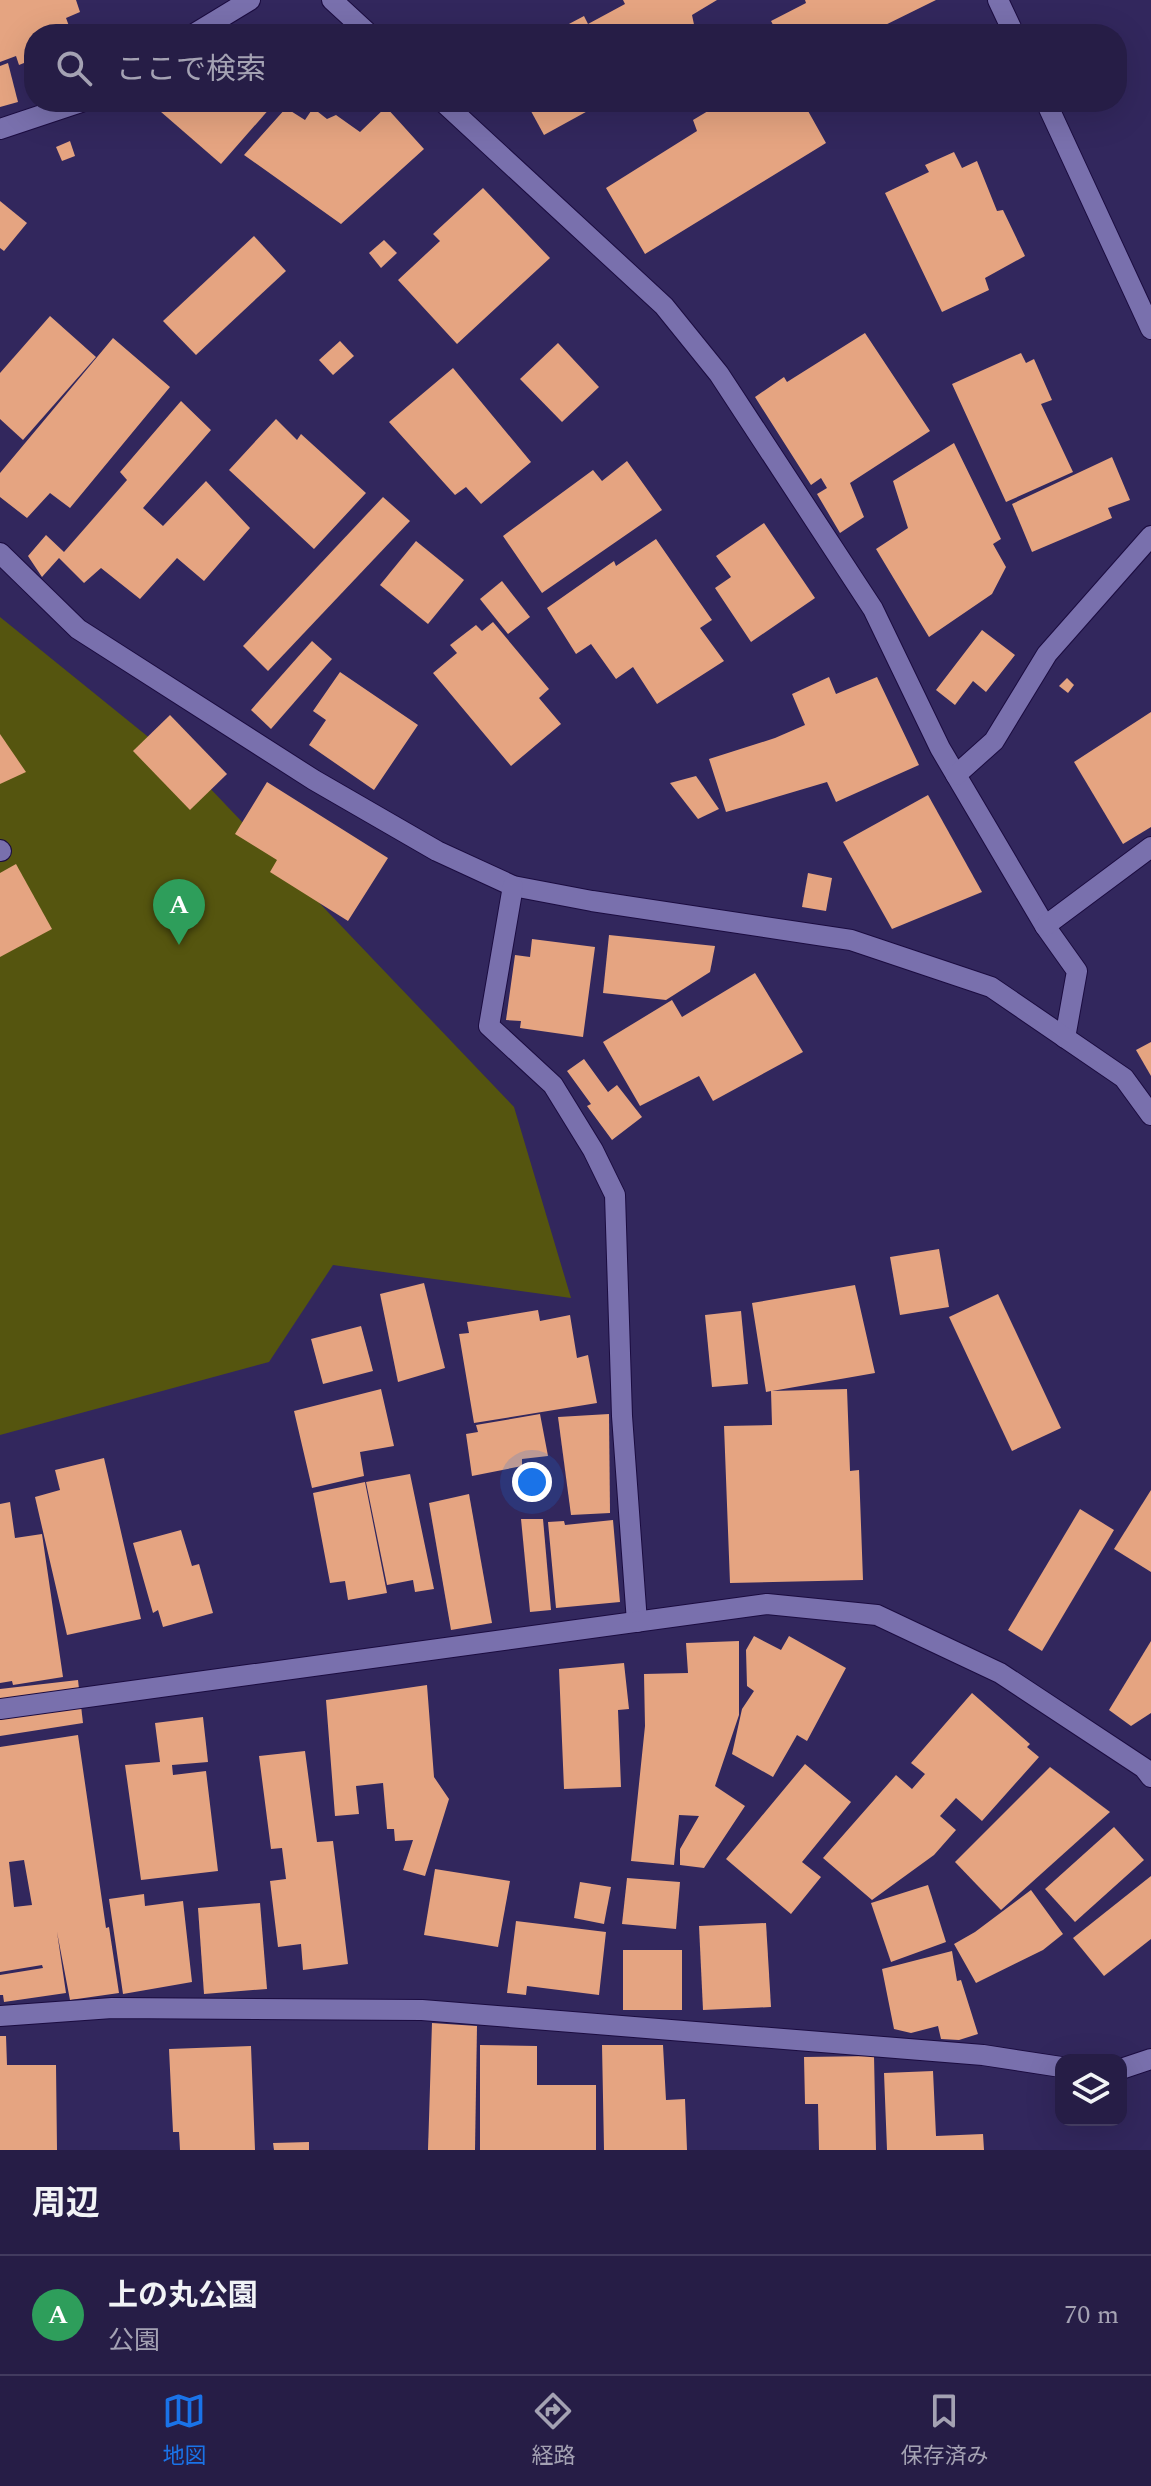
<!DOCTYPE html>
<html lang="ja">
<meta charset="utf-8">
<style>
body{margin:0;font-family:Spectral,"Noto Sans JP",serif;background:#322a51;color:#f1f3f6}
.controls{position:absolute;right:24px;bottom:24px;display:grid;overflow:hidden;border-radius:16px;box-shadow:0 8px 32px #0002}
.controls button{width:72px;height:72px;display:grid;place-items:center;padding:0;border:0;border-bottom:2px solid #423b5f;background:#261d46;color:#f1f3f6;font:40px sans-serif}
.you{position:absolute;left:532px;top:1482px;width:28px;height:28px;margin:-20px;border:6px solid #fff;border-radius:50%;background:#1a73e8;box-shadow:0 0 0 12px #1a73e833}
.badge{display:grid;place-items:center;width:52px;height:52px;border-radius:50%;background:#1a73e8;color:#fff;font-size:26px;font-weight:700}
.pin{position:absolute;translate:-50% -66px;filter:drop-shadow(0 2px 4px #0008)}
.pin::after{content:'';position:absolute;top:42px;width:28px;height:24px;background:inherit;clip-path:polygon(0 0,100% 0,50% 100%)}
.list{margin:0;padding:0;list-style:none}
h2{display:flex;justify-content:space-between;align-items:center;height:104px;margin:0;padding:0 32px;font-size:34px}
h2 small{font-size:26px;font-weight:400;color:#a4a2b3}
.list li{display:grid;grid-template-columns:52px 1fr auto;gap:24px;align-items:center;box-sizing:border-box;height:120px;padding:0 32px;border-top:2px solid #423b5f}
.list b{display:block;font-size:30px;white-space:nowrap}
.list p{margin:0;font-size:26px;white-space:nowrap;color:#a4a2b3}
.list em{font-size:26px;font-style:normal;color:#a4a2b3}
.icon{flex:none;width:44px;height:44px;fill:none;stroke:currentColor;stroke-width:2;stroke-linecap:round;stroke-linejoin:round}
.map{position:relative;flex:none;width:1151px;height:2150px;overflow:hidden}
.search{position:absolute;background:#261d46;box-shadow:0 8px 32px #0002;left:24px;right:24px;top:24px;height:88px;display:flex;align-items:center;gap:20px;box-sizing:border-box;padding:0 28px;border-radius:32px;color:#a4a2b3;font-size:30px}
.sheet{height:224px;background:#261d46}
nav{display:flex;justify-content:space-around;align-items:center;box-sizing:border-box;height:112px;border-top:2px solid #423b5f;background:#261d46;font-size:22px;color:#a4a2b3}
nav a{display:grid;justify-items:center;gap:4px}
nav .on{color:#1a73e8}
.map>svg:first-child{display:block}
</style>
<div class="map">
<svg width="1151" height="2150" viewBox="0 0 1151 2150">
<rect width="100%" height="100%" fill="#32275d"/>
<path fill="#55550f" d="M0 617 204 782 514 1107 571 1298 333 1265 269 1362 0 1435Z"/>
<g fill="#e5a481" fill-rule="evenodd">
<path d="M0 0H76L80 12 66 18 72 34H34V59L19 65 16 56 0 62Z"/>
<path d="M623 0H717L692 15 696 34H550L584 16 588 24 625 4Z"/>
<path d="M805 0H936L867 34H778L771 21 806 3Z"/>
<path d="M8 63 18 102 0 107V66Z"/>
<path d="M156 102H265L271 107 221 164 153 105Z"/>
<path d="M526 102H604L544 135Z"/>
<path d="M723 102H803L826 143 645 254 606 188 697 131 693 120Z"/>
<path d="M386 107 424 149 341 224 244 155 286 108 305 120 313 108 327 119 336 115 360 132Z"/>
<path d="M70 141 75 156 62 161 56 147Z"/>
<path d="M954 152 962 168 977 161 997 211 1003 210 1025 256 985 278 989 290 942 312 885 193 929 172 925 165Z"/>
<path d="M483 188 550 258 457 344 398 280 440 241 433 234Z"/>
<path d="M0 201 27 223 4 251 0 248Z"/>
<path d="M254 236 286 271 196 355 163 321Z"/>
<path d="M384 240 397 253 381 268 369 253Z"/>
<path d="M50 316 96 357 23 440 0 419V373Z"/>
<path d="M865 333 930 431 850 483 864 517 840 533 817 494 827 488 821 478 811 485 755 397 784 377 787 382Z"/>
<path d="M113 338 170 387 70 508 50 493 27 518 0 497V473Z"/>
<path d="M340 341 354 356 333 375 319 360Z"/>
<path d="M558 343 599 387 562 422 520 379Z"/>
<path d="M1021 353 1026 363 1034 359 1052 400 1041 404 1073 472 1006 502 952 384Z"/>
<path d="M453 368 531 462 481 504 466 487 455 495 389 422Z"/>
<path d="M181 401 211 430 143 508 163 526 206 481 250 528 204 581 177 558 140 599 101 568 84 583 59 558 42 577 28 556 46 535 64 552 127 480 120 472Z"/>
<path d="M276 419 297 440 301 434 366 493 314 549 229 470Z"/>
<path d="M954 443 1001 539 993 544 1006 567 992 594 929 637 876 549 908 528 893 481Z"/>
<path d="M1112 457 1130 500 1108 508 1112 518 1032 552 1012 504Z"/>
<path d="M627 461 662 510 542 593 503 536 593 470 602 481Z"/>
<path d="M383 497 410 521 268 671 243 646Z"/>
<path d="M764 523 815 598 751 642 715 588 731 577 716 556Z"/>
<path d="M656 539 712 620 700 628 724 661 657 704 633 667 616 679 591 644 576 654 547 608 614 561 616 566Z"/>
<path d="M416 541 464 580 428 624 380 585Z"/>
<path d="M502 581 530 617 508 634 480 599Z"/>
<path d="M493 622 549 689 539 698 561 724 511 766 433 673 457 653 450 645 476 625 482 631Z"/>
<path d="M982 630 1015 655 986 692 973 681 955 705 936 690Z"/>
<path d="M312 641 332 659 271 729 251 710Z"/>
<path d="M340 672 418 725 374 790 309 745 326 720 313 711Z"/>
<path d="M829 677 836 694 877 677 919 765 836 802 827 782 726 812 709 759 775 738 805 725 792 694Z"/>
<path d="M1067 678 1074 685 1068 693 1059 686Z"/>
<path d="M1151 712V827L1123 844 1074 762Z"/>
<path d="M170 715 227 774 190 810 133 751Z"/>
<path d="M0 734 26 772 0 784Z"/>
<path d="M696 776 719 809 698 819 670 783Z"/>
<path d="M267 782 388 858 348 921 270 872 277 860 235 834Z"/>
<path d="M928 795 982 892 892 929 843 842Z"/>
<path d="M16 864 52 929 0 957V873Z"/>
<path d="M808 873 832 878 826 911 802 907Z"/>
<path d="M609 935 715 946 710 972 666 1000 603 993Z"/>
<path d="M532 939 595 947 583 1037 520 1028 521 1021 506 1020 515 955 530 957Z"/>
<path d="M755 973 803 1052 713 1101 699 1076 640 1106 603 1042 672 1000 682 1017Z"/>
<path d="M1151 1042V1076L1136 1050Z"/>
<path d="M584 1059 608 1092 617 1085 642 1117 612 1140 587 1106 591 1104 567 1071Z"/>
<path d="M939 1249 949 1307 900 1315 890 1257Z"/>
<path d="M424 1283 445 1368 398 1382 380 1294Z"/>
<path d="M855 1285 875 1373 772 1391 847 1389 850 1471 859 1470 863 1580 730 1583 724 1426 772 1425 771 1391 766 1392 752 1303Z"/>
<path d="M998 1294 1061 1428 1012 1451 949 1317Z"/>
<path d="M538 1310 540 1321 570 1315 577 1358 588 1355 597 1403 474 1423 459 1334 469 1333 467 1322Z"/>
<path d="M741 1311 748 1384 712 1387 705 1315Z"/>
<path d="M361 1326 373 1371 323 1384 311 1339Z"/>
<path d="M381 1389 394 1446 360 1452 364 1476 312 1488 294 1411Z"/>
<path d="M540 1414 548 1456 522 1459V1466L472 1476 466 1434 478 1432 476 1425Z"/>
<path d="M609 1414 610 1513 571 1515 558 1417Z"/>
<path d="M104 1458 141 1619 67 1635 35 1497 60 1490 55 1470Z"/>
<path d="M410 1474 434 1589 415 1592 413 1580 387 1585 366 1482Z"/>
<path d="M365 1482 387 1593 348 1600 345 1581 330 1583 313 1493Z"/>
<path d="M1151 1490V1572L1114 1549Z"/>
<path d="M469 1494 492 1623 451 1630 429 1503Z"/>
<path d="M10 1502 15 1538 42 1534 63 1677 13 1685 12 1681 0 1683V1504Z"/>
<path d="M1080 1509 1114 1530 1042 1651 1008 1630Z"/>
<path d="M521 1519H543L551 1610 530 1612Z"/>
<path d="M613 1520 620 1602 556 1608 548 1522 564 1521 565 1525Z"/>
<path d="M181 1530 192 1566 199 1564 213 1613 163 1627 158 1610 153 1613 133 1543Z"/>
<path d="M754 1636 781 1650 789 1636 846 1668 807 1741 797 1735 773 1777 732 1754 742 1709 754 1691 747 1686 746 1650Z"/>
<path d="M739 1641V1715L715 1786 745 1806 704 1868 680 1865V1849L699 1816 679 1815 674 1865 631 1861 645 1726 644 1674 688 1673 686 1643Z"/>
<path d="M1151 1641V1713L1131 1726 1109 1710Z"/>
<path d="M624 1663 629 1709 618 1710 621 1787 564 1789 559 1669Z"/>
<path d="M78 1680 83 1723 0 1736V1689Z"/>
<path d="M427 1685 434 1777 449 1799 425 1876 403 1870 413 1840 395 1841 394 1829H387L383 1783 356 1786 359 1814 335 1816 326 1700Z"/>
<path d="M972 1693 1030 1744 1027 1747 1039 1757 982 1821 956 1798 940 1816 956 1830 934 1855 872 1900 823 1858 896 1775 912 1789 925 1774 911 1763Z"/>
<path d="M203 1717 208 1762 172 1765 173 1775 206 1771 218 1871 141 1880 125 1765 160 1762 155 1723Z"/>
<path d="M78 1735 106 1928 109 1927 119 1993 70 2000 57 1932 66 1993 4 2002 3 1995H0V1975L43 1968 42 1965 0 1972V1747ZM24 1860 32 1905 14 1907 9 1862Z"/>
<path d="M305 1751 317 1842 333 1841 348 1964 303 1970 301 1944 278 1947 270 1881 286 1879 282 1848 271 1849 259 1756Z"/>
<path d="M805 1764 851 1802 802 1862 821 1877 791 1914 726 1859Z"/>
<path d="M1050 1767 1110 1812 1001 1910 955 1862Z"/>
<path d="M1114 1827 1144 1860 1075 1922 1045 1889Z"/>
<path d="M435 1869 510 1881 498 1947 424 1935Z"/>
<path d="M1151 1876V1939L1104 1976 1073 1938Z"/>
<path d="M627 1878 680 1882 676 1929 622 1924Z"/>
<path d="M580 1882 611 1887 604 1924 574 1918Z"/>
<path d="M928 1885 946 1942 891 1962 871 1903Z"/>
<path d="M1031 1890 1063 1934 1043 1950 976 1983 954 1944 975 1932Z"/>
<path d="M144 1894 145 1906 183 1901 192 1982 123 1994 109 1899Z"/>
<path d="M260 1903 267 1989 204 1994 198 1908Z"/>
<path d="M516 1921 606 1932 599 1995 527 1986 526 1995 507 1993Z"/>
<path d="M766 1923 771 2007 703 2010 699 1926Z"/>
<rect x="623" y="1950" width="59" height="60"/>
<path d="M952 1951 957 1981 961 1980 978 2034 959 2040 941 2039 938 2026 911 2033 894 2029 882 1969Z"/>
<path d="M432 2023 477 2026 475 2150H428Z"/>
<path d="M0 2036H6L7 2065H56L57 2150H0Z"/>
<path d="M480 2045 537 2046V2085H596V2150H480Z"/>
<path d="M602 2045H663L666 2100 685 2099 687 2150H604Z"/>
<path d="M251 2046 255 2150H180L179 2132H173L169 2049Z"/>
<path d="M874 2056 876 2150H819L818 2104H805L804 2057Z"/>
<path d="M933 2071 936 2136 983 2134 984 2150H887L884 2073Z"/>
<path d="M309 2142V2150H274L273 2143Z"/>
</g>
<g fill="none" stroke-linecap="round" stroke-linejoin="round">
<defs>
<path id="service" d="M0 850 1 851"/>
<g id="minor">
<path d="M332 0 369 34"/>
<path d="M998 0 1014 34"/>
<path d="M194 34 250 0"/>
<path d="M443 102 664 306 719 374 873 609 940 748 1045 926 1077 971 1065 1038"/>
<path d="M1046 102 1151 329"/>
<path d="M0 129 81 102"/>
<path d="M0 553 78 629 314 780 437 851 513 886 592 901 851 940 991 987 1124 1078 1151 1115"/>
<path d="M956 775 994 741 1047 654 1151 536"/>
<path d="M513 886 489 1026 553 1085 593 1150 615 1195 622 1416 637 1622"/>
<path d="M1045 926 1151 847"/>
<path d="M0 1709 767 1604 877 1615 1000 1673 1144 1768 1151 1777"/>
<path d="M0 2016 112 2008 422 2010 983 2055 1061 2067"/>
<path d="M1121 2069 1151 2059"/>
</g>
</defs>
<use href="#service" stroke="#1b0c40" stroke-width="22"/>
<use href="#minor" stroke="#1b0c40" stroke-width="22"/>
<use href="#service" stroke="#7970ad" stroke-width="20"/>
<use href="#minor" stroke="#7970ad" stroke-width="20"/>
</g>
</svg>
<div class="controls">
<button><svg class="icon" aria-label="layers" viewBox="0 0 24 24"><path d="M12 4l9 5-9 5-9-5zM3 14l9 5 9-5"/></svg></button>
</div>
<div class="you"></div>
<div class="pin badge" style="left:179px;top:945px;background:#2e9e5b">A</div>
<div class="search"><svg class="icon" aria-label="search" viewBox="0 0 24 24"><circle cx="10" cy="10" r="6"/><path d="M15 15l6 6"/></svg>ここで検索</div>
</div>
<section class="sheet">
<h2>周辺<small></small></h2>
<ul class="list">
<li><span class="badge" style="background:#2e9e5b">A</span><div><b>上の丸公園</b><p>公園</p></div><em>70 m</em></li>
</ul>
</section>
<nav>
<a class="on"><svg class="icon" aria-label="map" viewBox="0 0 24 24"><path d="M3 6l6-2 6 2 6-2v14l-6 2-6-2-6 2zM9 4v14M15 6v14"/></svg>地図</a>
<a><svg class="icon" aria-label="directions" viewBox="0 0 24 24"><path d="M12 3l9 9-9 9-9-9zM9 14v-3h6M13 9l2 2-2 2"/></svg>経路</a>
<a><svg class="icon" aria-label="saved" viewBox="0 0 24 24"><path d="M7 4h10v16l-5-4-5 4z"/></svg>保存済み</a>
</nav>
